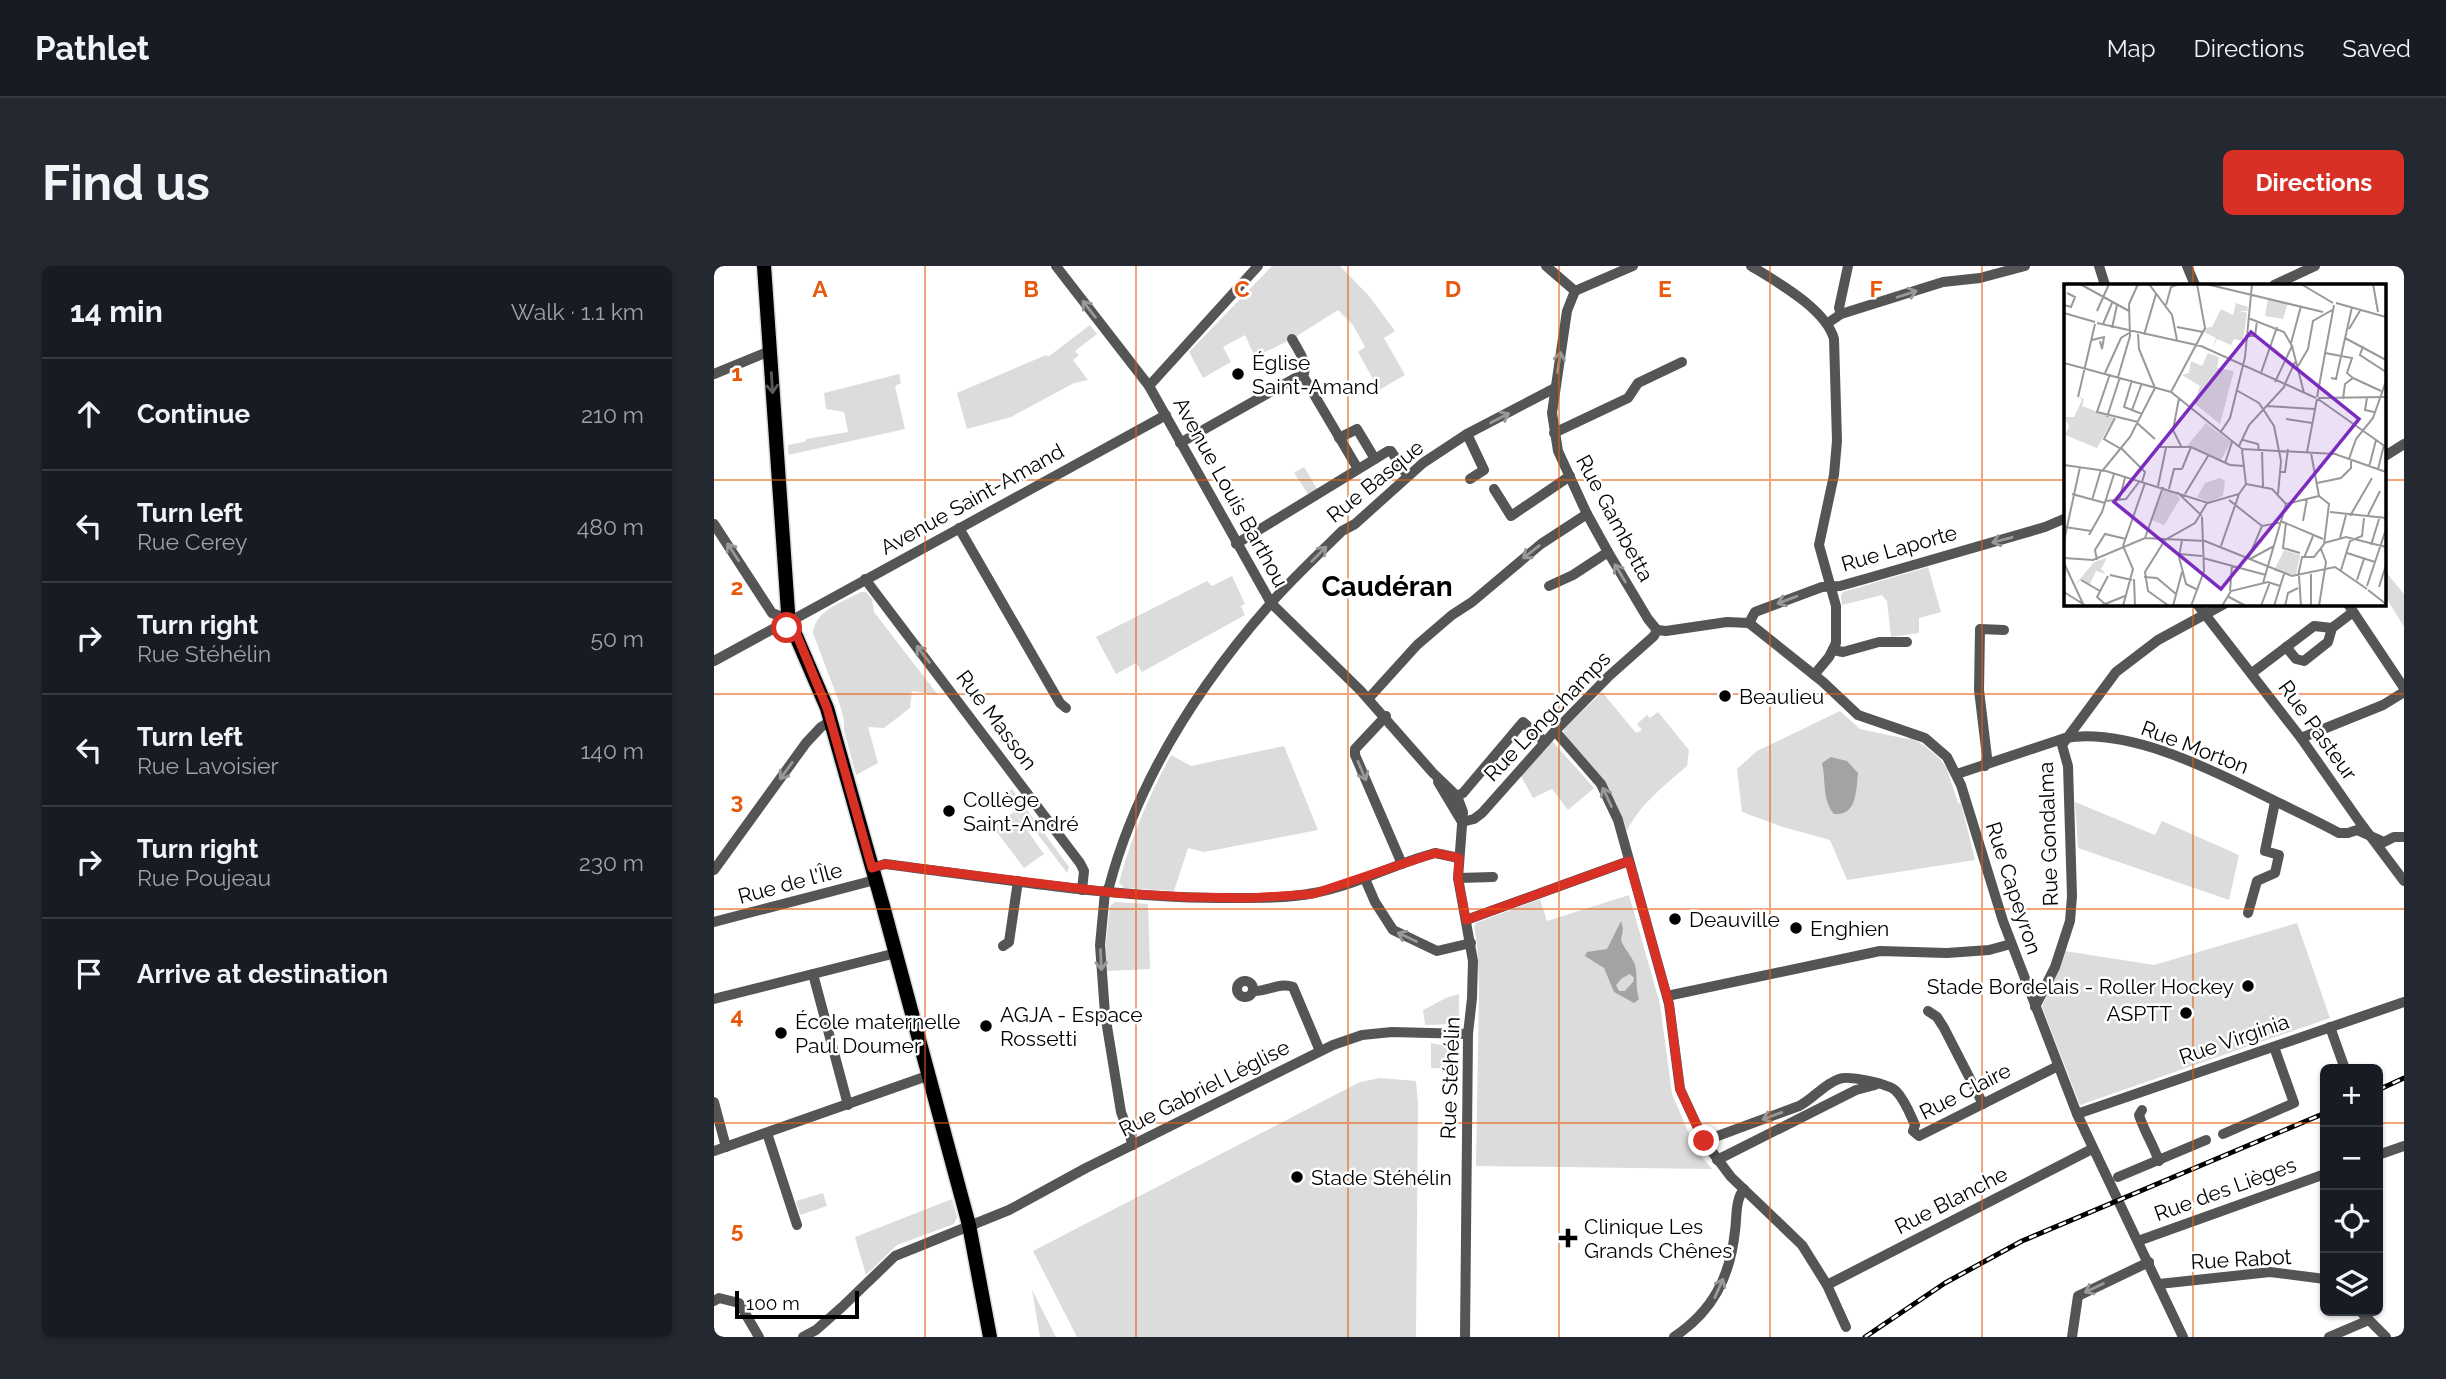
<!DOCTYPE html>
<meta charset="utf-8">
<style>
body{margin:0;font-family:Raleway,sans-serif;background:#242831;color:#f1f3f6}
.controls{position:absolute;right:21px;bottom:21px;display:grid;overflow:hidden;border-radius:10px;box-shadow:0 2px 5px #0004}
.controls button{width:63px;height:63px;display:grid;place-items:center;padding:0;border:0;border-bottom:2px solid #363941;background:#171b24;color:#f1f3f6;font:35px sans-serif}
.scale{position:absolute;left:21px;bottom:18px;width:124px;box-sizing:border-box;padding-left:7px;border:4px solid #000;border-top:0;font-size:19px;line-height:24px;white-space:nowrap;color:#000;-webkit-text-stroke:5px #fff;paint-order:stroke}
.stop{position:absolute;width:21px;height:21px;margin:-16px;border:5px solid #d93025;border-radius:50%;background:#fff}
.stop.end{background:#d93025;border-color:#fff;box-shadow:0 2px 7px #0008}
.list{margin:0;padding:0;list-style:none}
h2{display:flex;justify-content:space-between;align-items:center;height:91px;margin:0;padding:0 28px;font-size:30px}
h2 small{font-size:23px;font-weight:400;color:#9ea1a6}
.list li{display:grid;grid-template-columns:46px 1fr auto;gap:21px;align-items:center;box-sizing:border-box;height:112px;padding:0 28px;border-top:2px solid #363941}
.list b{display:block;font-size:26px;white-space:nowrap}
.list p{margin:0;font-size:23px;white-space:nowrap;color:#9ea1a6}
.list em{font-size:23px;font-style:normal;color:#9ea1a6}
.icon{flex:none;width:38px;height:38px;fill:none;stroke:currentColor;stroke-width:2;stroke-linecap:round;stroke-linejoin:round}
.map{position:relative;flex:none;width:1690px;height:1071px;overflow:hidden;border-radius:10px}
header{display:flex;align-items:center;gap:42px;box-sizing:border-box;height:98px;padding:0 35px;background:#171b24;border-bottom:2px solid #363941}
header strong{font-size:33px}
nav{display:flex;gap:38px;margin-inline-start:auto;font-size:24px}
.intro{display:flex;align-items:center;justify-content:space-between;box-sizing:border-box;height:168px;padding:0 42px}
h1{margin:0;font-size:49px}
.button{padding:18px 32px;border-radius:10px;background:#d93025;color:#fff;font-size:24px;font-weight:700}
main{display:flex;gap:42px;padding:0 42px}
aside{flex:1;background:#171b24;border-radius:10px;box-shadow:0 2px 5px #0004}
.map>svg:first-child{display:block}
</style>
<header>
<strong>Pathlet</strong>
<nav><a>Map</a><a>Directions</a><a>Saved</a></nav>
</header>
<div class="intro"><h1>Find us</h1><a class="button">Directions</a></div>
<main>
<aside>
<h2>14 min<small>Walk · 1.1 km</small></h2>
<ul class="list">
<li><svg class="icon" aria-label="ahead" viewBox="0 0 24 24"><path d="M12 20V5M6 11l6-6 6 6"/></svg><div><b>Continue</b></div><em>210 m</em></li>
<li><svg class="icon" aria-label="left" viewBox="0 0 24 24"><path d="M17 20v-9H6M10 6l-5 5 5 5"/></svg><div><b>Turn left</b><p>Rue Cerey</p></div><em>480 m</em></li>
<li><svg class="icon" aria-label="right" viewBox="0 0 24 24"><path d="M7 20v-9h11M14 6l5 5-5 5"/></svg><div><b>Turn right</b><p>Rue Stéhélin</p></div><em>50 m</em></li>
<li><svg class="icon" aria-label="left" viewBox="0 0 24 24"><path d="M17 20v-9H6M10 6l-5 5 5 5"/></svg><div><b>Turn left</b><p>Rue Lavoisier</p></div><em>140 m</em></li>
<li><svg class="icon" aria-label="right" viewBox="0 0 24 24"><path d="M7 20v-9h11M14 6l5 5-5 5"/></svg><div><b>Turn right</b><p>Rue Poujeau</p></div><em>230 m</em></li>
<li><svg class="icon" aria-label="arrive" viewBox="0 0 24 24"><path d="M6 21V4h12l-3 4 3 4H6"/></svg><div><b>Arrive at destination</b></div></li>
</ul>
</aside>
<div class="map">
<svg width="1690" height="1071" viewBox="0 0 1690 1071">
<rect width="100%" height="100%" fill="#fff"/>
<g fill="#dcdcdc">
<path d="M558 0H626L655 30 681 65 670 72 691 109 665 124 644 86 651 81 639 59 624 44 578 73 541 91 531 69 509 81 517 96 489 112 475 86Z"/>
<path d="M376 59 383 68 361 85 365 89 359 94 374 114 360 117 297 151 253 163 243 127 332 89 334 91Z"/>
<path d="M185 108 187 117 181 120 191 163 74 189V179L90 176 93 173 134 166 130 146 112 143 110 127Z"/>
<path d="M590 201 603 223 594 228 580 207Z"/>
<path d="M1214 301 1227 346 1205 352V367L1177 371 1173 335 1168 329 1128 339 1127 330 1129 326Z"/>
<path d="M1671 305 1690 328V361L1671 330Z"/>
<path d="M518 310 531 338 527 340 531 349 428 406 422 397 402 408 382 371 493 315 498 320Z"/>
<path d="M147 326H152L158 333 160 346 224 429 198 425 196 442 170 462 154 461 164 497 142 509 130 464V454L125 436 99 367C101 344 129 336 147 326Z"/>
<path d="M888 426 922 467 928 464 923 458 933 449 936 452 944 446 975 484 973 500C951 519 925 539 913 565L909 553 850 469V463Z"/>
<path d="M1126 445 1146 463 1193 473 1197 472 1211 480 1227 494 1233 503 1244 537H1247L1261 594 1133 614 1116 574 1069 561 1028 546 1023 503 1043 485Z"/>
<path d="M838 475 880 522 854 544 838 523 819 532 807 510Z"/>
<path d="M570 480 604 564 490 586 474 582 460 625 410 622 405 617C417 571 435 530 457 489L477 500Z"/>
<path d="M298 523 355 601 353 607 319 562 315 565 295 539 299 536 293 527Z"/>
<path d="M1361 536 1441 569 1448 555 1525 589 1515 634 1364 582Z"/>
<path d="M300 546 330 588 310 602 279 561Z"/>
<path d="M915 629 946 738 958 828 982 884 998 903 762 900 765 720 763 678 760 660 762 657 826 633 833 655Z"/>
<path d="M401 636 434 638 436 703 393 705 391 685 396 640Z"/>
<path d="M1583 657 1616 752 1366 839 1328 741 1351 685 1440 699Z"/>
<path d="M745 728V752L742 758 711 759 709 744 732 732Z"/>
<path d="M717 777 738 781 740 803 717 802Z"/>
<path d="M666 812 702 815 704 837 702 1071H363L319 985 646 816Z"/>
<path d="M109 927 113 940 86 949 82 935Z"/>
<path d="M238 933 243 951 240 958 183 979 152 1009 141 971Z"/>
<path d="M318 1024 342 1071H326Z"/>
</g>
<g fill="#a3a3a3" fill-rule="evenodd">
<path d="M1117 491 1133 495 1144 507C1142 525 1143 550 1120 548 1108 534 1112 514 1108 497Z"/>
<path d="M907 655 909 663 907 674C910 683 918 690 921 699 924 711 921 721 925 733L920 737 900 726 890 702 871 690 873 686 893 683ZM916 708 920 712 919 716 911 725H905L902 719 908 712Z"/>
</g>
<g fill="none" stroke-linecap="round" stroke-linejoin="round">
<defs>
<g id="major">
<path d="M50 0 74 346"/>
<path d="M79 363 113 442 169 640 255 959 276 1071"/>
</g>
</defs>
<use href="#major" stroke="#dbdbdb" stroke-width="17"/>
<g stroke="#555" stroke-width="10">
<path d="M342 0 435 120 557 337 646 424 719 507 743 530 749 546 744 612 759 695 758 732 754 768 751 1071"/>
<path d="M832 0 861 25"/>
<path d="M1037 0C1063 16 1112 43 1120 73L1123 175 1120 209 1105 279 1122 340V377L1115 391 1100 409"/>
<path d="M1385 0 1391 19"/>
<path d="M1473 0 1481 19"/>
<path d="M1560 19 1601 0"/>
<path d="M861 25 853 45 838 147 844 185 873 248 894 286 934 353 943 364"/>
<path d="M861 25 919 0"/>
<path d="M1127 48 1125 42 1134 0"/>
<path d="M1114 57 1127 48 1229 16 1266 12 1311 0"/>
<path d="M578 73C584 84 595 98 589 110L644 203"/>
<path d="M0 108 56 85"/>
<path d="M435 120 544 0"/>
<path d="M840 167 914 132 924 117 968 96"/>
<path d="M753 168 770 204 756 213"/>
<path d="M625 172 643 163 661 193"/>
<path d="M466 177 581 112 589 110"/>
<path d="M1671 190 1690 178"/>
<path d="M780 223 797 250 856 210"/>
<path d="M0 258 58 347 68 351"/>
<path d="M245 262 346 437 352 442"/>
<path d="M522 278 674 185H677L693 209"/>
<path d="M151 313 366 597 370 605 368 624"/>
<path d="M835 320 859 309 894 286"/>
<path d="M1483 338 1587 472 1645 555 1690 615"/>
<path d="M1634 338 1690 422"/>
<path d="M84 351 452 149"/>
<path d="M1035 357 1041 346 1108 321 1126 320 1158 311 1331 261 1352 252"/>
<path d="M943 364 952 365 1013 356 1035 357 1109 416 1144 449 1211 472 1233 491 1247 519 1289 655 1363 848 1469 1071"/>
<path d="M1572 381 1582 393 1590 395 1614 376 1618 362"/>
<path d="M1119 384 1129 386 1165 376H1193"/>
<path d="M0 395 68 358"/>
<path d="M1538 407 1600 360 1618 362 1639 346"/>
<path d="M655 432 703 379 738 349 758 336 827 278 873 248"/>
<path d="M672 450 641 483V489L688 598"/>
<path d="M841 465 887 518 904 554 955 738 966 823 990 875 1017 911 1088 979 1113 1019 1132 1061"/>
<path d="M1587 472 1669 439 1690 426"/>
<path d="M1271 500 1273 491 1265 424 1266 363 1290 364"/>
<path d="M1243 508 1351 472C1416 461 1500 505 1557 533 1579 544 1603 555 1625 567H1634L1643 564 1670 576 1680 571H1690"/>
<path d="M724 516 748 556"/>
<path d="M743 530 749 527 809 456 831 476"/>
<path d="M748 556 760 553 768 547 841 465 895 410 940 370 943 364"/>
<path d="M158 602 171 598C282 612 393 631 505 632 536 632 569 633 600 627 639 620 674 601 711 590L721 587 745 592"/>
<path d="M0 604 92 477 107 461 117 455"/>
<path d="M744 612 779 611"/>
<path d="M651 613 661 636 679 664 723 685 757 677"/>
<path d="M1534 647 1543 615 1561 607 1565 589 1551 585 1561 536"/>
<path d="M752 654 915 595"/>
<path d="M0 656 161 614"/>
<path d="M289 680 295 676 304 615"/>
<path d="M99 708 134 839"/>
<circle cx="531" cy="723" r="8"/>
<path d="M539 725C553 726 565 716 579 721L606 785"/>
<path d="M953 730 1166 685 1233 687 1275 684 1297 678"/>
<path d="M0 733 182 687"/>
<path d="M1321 741 1341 701 1356 655 1358 630 1354 500 1348 479 1402 406 1444 374 1510 338"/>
<path d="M1214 745 1223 751 1230 762 1269 838"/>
<path d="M1616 761 1631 803"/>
<path d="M0 836 12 881"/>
<path d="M1428 844 1425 849C1430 865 1439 878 1445 895"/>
<path d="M1363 848 1690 736"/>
<path d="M53 867 83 959"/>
<path d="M1509 868 1580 837 1560 781"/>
<path d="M990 875 1085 840C1099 833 1110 818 1125 813 1135 809 1175 818 1182 825 1191 834 1196 848 1201 859L1199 865 1205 870 1344 800"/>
<path d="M419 879 407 846 391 748 386 679 391 626 395 621C423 515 484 420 557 337 579 312 604 289 628 265L641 258 709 197 753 168 841 122"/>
<path d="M0 885 216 809"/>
<path d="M1664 889 1690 880"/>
<path d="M1003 894 1142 824 1161 819"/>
<path d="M1404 911 1492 874"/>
<path d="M1424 975 1611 908"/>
<path d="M1445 1018 1556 1006 1611 1013"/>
<path d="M1113 1019 1378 883"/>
<path d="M0 1035 5 1032 25 1037 45 1071"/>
<path d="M1646 1045 1672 1071"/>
<path d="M89 1071 102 1064 128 1041 181 990 295 944 372 902 619 779 648 769 678 766 754 768"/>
<path d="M960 1071C999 1045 1016 1011 1021 965 1023 951 1021 934 1030 923"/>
<path d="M1358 1071 1364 1030 1435 996"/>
<path d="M1615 1071 1655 1054"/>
</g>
<use href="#major" stroke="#000" stroke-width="14"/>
<defs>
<g id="rail">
<path d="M1664 824 1690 812"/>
<path d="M1151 1071 1231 1017 1308 975 1611 847"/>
</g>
</defs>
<use href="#rail" stroke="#000" stroke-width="5"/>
<use href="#rail" stroke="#fff" stroke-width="2.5" stroke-dasharray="8" stroke-linecap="butt"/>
</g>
<defs><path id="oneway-shaft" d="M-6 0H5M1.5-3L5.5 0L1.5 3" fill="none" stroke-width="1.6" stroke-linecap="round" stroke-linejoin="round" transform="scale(1.75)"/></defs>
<g stroke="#999">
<use href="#oneway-shaft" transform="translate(1193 28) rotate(-18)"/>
<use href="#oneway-shaft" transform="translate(375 43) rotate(-128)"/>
<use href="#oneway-shaft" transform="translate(845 96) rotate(-82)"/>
<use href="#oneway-shaft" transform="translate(786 152) rotate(-27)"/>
<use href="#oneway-shaft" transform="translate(1288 274) rotate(165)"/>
<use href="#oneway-shaft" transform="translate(19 286) rotate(-123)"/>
<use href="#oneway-shaft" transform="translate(817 286) rotate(142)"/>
<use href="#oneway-shaft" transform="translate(605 288) rotate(-45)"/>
<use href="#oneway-shaft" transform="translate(906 307) rotate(-121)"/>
<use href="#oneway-shaft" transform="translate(1073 334) rotate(159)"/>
<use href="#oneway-shaft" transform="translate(209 388) rotate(-128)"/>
<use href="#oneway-shaft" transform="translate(72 505) rotate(126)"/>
<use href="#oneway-shaft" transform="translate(648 505) rotate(67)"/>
<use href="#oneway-shaft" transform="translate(893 531) rotate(-115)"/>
<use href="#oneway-shaft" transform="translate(693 671) rotate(-154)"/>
<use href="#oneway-shaft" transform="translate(387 694) rotate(87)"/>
<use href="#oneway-shaft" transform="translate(1058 850) rotate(160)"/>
<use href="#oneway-shaft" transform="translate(1005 1022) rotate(-66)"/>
<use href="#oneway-shaft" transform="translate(1380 1022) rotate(154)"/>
</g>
<use stroke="#595959" href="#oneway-shaft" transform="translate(58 117) rotate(86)"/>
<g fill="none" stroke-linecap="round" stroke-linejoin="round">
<path stroke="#d93025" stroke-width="9" d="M73 362 79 363 82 367 113 442 158 602 171 598 402 627 473 631 535 632 599 628 721 587 745 592 744 612 752 654 915 595 955 737 966 823 990 875"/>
</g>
<path fill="none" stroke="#e8590c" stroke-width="2" stroke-opacity="0.55" d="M211 0V1071M422 0V1071M634 0V1071M845 0V1071M1056 0V1071M1268 0V1071M1479 0V19M0 214H1352M1671 214H1690M1479 338V1071M0 428H1690M0 643H1690M0 857H1611M1664 857H1690"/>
<g fill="#000" stroke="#fff" stroke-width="2.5">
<circle cx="524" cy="108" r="7"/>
<circle cx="1011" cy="430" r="7"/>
<circle cx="235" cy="545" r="7"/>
<circle cx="961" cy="653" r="7"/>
<circle cx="1082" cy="662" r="7"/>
<circle cx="1534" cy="720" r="7"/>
<circle cx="1472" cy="747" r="7"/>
<circle cx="272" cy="760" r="7"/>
<circle cx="67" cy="767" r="7"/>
<circle cx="583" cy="911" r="7"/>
<path d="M850.5 961.5h7v7h7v7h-7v7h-7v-7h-7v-7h7z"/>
</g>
<g text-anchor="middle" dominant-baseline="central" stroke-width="5" stroke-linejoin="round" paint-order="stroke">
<g font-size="21" fill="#000" stroke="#fff" text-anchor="start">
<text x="538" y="96">Église<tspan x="538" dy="24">Saint-Amand</tspan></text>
<text x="1025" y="430">Beaulieu</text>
<text x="249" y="533">Collège<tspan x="249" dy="24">Saint-André</tspan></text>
<text x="975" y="653">Deauville</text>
<text x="1096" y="662">Enghien</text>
<text x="1520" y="720" text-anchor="end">Stade Bordelais - Roller Hockey</text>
<text x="1458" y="747" text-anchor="end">ASPTT</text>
<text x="286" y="748">AGJA - Espace<tspan x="286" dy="24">Rossetti</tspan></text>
<text x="81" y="755">École maternelle<tspan x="81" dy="24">Paul Doumer</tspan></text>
<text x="597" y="911">Stade Stéhélin</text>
<text x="870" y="960">Clinique Les<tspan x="870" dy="24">Grands Chênes</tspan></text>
</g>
<g font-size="21" fill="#000" stroke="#fff">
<text transform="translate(661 215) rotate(-39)">Rue Basque</text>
<text transform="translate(517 226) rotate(61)">Avenue Louis Barthou</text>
<text transform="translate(258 233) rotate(-29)">Avenue Saint-Amand</text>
<text transform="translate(901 252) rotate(62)">Rue Gambetta</text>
<text transform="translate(1185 282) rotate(-16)">Rue Laporte</text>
<text transform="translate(833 450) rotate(-46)">Rue Longchamps</text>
<text transform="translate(283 454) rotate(53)">Rue Masson</text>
<text transform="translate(1604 464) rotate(54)">Rue Pasteur</text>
<text transform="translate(1481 481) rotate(21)">Rue Morton</text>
<text transform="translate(1334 568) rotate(-92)">Rue Gondalma</text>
<text transform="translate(76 617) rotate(-15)">Rue de l'Île</text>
<text transform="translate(1300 622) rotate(72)">Rue Capeyron</text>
<text transform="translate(1520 773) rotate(-19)">Rue Virginia</text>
<text transform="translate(736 812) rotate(-88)">Rue Stéhélin</text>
<text transform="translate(490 822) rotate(-27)">Rue Gabriel Léglise</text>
<text transform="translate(1251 825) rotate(-27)">Rue Claire</text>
<text transform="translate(1511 923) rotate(-20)">Rue des Lièges</text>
<text transform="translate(1237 934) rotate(-27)">Rue Blanche</text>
<text transform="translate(1527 993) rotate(-3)">Rue Rabot</text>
</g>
<g font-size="28" font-weight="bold" fill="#000" stroke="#fff">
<text x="673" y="320">Caudéran</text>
</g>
</g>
<g transform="translate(1350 18)">
<rect width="322" height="322" fill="#fff"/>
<path d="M204 14 224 19 219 35 201 32ZM172 19 184 23 183 27H176L183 29 179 57 170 55 167 61 153 55 148 66 152 54 140 48 141 44 148 43 157 25 169 31ZM144 69 155 73 153 84 170 87 156 140 130 119 136 102 118 91 125 89 127 77 138 82ZM15 113 20 115 18 122 50 134 33 164 1 151 5 142 0 133H10L18 116ZM142 139 167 158 157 176 123 162ZM156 194 161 197 159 212 145 218 133 213 141 199ZM100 204 112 208 116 215 100 241 88 236ZM220 266 236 271 232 291 210 287ZM43 274 37 285 42 290 32 287 26 300 17 296 11 301 30 278Z" fill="#dcdcdc"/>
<path fill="none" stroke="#999" stroke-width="2" d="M16 0 65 27M85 0 108 31 113 56M142 0 259 28M237 0 269 19M309 0 314 28M272 19 322 33M0 21 7 23 11 13 3 9M102 21 107 3 115 0M33 27 45 0M0 29 31 38M184 34 220 48 228 62 240 109M33 39 137 62 252 114M39 40 48 19M113 43 139 48M48 44 53 21M285 45 297 25M80 51 92 10M181 52H191L193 37M281 54 322 76M28 56 40 53 38 65 36 57M227 59 237 22M299 62 296 71 322 88M0 69V79L107 108 178 165M261 69 288 74 283 89 289 94M234 82 244 65 249 37 270 25M41 89 57 54 65 49M197 89 213 43M46 90 33 128 74 138M54 93 66 52 65 20 74 0M267 94 272 95 288 23M68 96 60 123 78 130M211 98 228 62M220 102 231 78M172 106 195 119 210 142 217 177 214 210M107 108 141 44 133 0M14 113 31 40M253 113 270 21M115 114 109 146 118 164M254 114 322 113M303 114 301 126 310 128M254 115 322 163M279 115 281 100 289 94 317 107M202 122 251 125M68 126 78 99M43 133 56 93M51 134 40 155 57 165M222 135 248 139M73 139 91 155M156 149 166 134 181 73 188 0M179 156 194 160 195 166M175 162 185 141 221 102M96 163H127L166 181 180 182M57 164 81 188 78 198M178 165 271 170 322 188M178 166 182 200M198 166 199 203M243 168 253 115M247 169 255 212M285 175 292 155 309 134 322 97M161 179 168 158M0 181 42 187 144 219 175 210 182 200M305 183 312 156M118 185 127 163M314 185 320 161M39 186 66 153 91 104 75 65 74 50M217 188H221L224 165M253 199 277 194 287 184V177M182 200 208 205 222 220M94 202 102 164M105 205 110 185H118M113 208 138 232M8 210 41 219M121 210 144 172M28 216 37 186M55 216 61 194M165 216 198 242 219 238 259 255M41 217 62 215 75 198M222 220 255 212M266 228 322 234M304 231 316 207M286 232 308 194M239 237 243 215M222 239 219 264 236 269M1 243 27 247M25 251 38 228 50 190M81 254 99 203M276 254 282 231M118 256 115 273 122 300 134 306M0 257 16 183M260 259 282 253 322 263M307 261 316 232M157 262 175 210M283 269 311 278M115 270 138 272M0 274 29 276 81 254 141 257 228 292 271 283 303 305M139 274 202 291M240 274 249 252M184 275 198 242M186 275 210 262M33 276 31 266 41 250 62 255M0 279 20 322M277 286 286 257 298 252 300 234M247 290V322M46 291 68 296M234 292 238 273H250L260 260 265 220 255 212M235 292 237 322M80 293 93 294 112 310M70 295 71 322M17 296 36 307M293 296 300 275M199 299 222 220M303 302 322 245M315 303 322 281M304 306 322 320M166 307 168 281M0 308 19 320M163 312 182 322M41 320 33 313 44 292M36 322 61 312M59 322 69 285 59 262 81 199M105 322 84 307 81 288 101 256 131 239 143 219M109 322 118 288M127 322 140 287 138 233M158 322 167 307 204 298 216 302M197 322 206 298M210 322 220 290M221 322 224 309 234 304M255 322 262 278 257 265"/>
<path fill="#7b2cbf" fill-opacity="0.15" stroke="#7b2cbf" stroke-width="3.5" d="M187 48 295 135 157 305 50 218Z"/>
<rect width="322" height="322" fill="none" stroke="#000" stroke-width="3.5"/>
</g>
<g font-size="23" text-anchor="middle" font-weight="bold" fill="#e8590c" stroke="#fff" stroke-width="5" stroke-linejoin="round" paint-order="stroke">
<text x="106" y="31">A</text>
<text x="317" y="31">B</text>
<text x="528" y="31">C</text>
<text x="739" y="31">D</text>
<text x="951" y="31">E</text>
<text x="1162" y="31">F</text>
<text x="23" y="115">1</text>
<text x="23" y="329">2</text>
<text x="23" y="543">3</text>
<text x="23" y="758">4</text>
<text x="23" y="972">5</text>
</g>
</svg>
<div class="controls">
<button>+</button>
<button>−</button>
<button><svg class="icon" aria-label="locate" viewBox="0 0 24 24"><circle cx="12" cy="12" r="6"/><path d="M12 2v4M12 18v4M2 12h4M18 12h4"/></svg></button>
<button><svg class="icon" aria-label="layers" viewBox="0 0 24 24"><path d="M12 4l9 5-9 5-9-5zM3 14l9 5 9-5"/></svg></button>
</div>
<div class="scale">100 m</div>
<div class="stop" style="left:73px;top:362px"></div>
<div class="stop end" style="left:990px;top:875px"></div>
</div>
</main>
